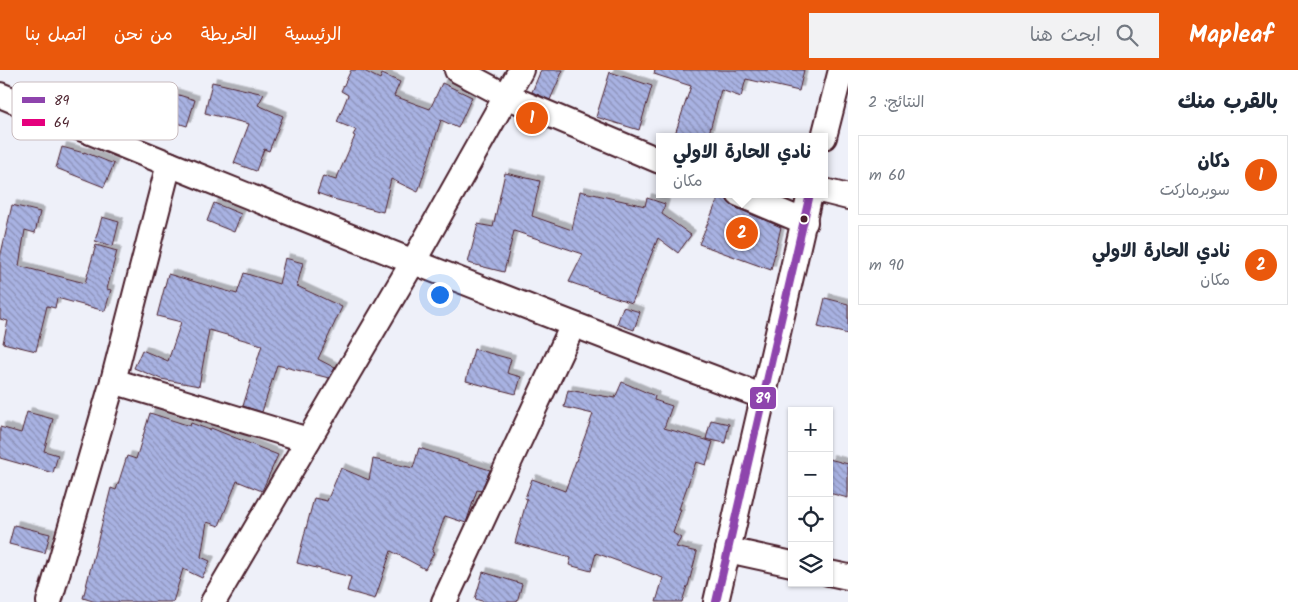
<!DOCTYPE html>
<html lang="ar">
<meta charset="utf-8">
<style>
body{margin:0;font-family:Kalam,"Playpen Sans Arabic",sans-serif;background:#f2f2f3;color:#1f2937;direction:rtl}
.controls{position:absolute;right:15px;bottom:15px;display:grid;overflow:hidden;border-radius:0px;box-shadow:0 1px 4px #0004}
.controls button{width:45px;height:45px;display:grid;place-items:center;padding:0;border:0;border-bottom:1px solid #e0e1e3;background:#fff;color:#1f2937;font:25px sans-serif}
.you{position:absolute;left:439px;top:224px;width:18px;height:18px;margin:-12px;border:4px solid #fff;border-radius:50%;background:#1a73e8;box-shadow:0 0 0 8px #1a73e833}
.badge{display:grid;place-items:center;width:32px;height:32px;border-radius:50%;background:#ea580c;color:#fff;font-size:16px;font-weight:700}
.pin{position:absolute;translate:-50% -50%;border:2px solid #fff;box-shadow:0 1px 5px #0006}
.popup{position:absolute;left:656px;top:63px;width:172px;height:65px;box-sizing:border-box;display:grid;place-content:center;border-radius:0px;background:#fff;filter:drop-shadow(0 1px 4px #0005);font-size:16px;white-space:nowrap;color:#747a83}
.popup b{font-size:19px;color:#1f2937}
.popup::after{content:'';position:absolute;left:50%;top:100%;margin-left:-10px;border:10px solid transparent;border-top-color:#fff}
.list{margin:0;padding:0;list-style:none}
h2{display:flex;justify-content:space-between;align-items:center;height:65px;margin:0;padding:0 20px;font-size:21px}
h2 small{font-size:16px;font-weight:400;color:#747a83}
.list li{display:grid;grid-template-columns:32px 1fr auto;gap:15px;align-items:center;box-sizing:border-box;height:80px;margin:0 10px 10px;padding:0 10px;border:1px solid #e0e1e3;border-radius:0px}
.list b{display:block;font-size:19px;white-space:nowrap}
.list p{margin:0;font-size:16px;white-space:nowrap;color:#747a83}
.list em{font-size:16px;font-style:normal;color:#747a83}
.icon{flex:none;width:28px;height:28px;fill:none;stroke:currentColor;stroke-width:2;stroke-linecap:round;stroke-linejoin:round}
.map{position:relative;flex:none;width:848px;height:532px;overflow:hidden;direction:ltr}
header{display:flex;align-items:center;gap:30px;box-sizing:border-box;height:70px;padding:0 25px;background:#ea580c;color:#fff}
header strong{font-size:24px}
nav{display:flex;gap:28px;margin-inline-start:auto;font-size:18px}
.search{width:350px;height:45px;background:#f2f2f3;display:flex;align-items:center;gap:12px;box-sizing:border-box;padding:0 18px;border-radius:0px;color:#747a83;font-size:19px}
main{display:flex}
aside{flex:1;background:#fff}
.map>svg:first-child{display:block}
</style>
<header>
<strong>Mapleaf</strong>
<div class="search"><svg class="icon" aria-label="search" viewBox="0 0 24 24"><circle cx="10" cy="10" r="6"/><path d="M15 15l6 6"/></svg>ابحث هنا</div>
<nav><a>الرئيسية</a><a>الخريطة</a><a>من نحن</a><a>اتصل بنا</a></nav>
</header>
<main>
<aside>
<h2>بالقرب منك<small>النتائج: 2</small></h2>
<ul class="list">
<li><span class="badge">1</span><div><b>دكان</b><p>سوبرماركت</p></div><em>60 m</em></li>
<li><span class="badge">2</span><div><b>نادي الحارة الاولي</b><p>مكان</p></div><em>90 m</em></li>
</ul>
</aside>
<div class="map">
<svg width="848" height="532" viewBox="0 0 848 532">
<defs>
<pattern id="building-back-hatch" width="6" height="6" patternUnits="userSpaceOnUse" patternTransform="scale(1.25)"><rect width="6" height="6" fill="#a8b2e2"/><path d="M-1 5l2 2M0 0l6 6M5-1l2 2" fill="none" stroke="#8b90b7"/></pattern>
<filter id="shadow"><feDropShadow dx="4.5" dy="-4.5" stdDeviation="0" flood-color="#0004"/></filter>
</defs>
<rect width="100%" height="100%" fill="#eef0f9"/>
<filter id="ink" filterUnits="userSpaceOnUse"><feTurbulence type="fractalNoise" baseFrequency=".02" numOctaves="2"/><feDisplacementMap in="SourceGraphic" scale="10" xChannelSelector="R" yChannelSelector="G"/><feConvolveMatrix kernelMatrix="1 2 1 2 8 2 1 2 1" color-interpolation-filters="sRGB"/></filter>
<g filter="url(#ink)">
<g fill="url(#building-back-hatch)" stroke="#4a1f2b" filter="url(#shadow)">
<path d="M351 0H362L380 9 382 4 400 12 394 26 430 39 442 13 472 27 458 58 441 50 418 122 391 109 383 142 337 130 317 123 323 106 336 110 355 66 353 65 356 60 337 52 348 25 341 21Z"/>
<path d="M541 0H563L550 30 532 22Z"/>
<path d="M655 0H804L799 21 746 9 741 27 721 20 708 67H674L691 16 654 4Z"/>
<path d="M610 2 652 16 639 60 596 47Z"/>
<path d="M212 12 264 24 258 35 283 46 269 81 264 79 256 101 234 93 249 54 205 43Z"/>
<path d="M140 20 163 29 166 21 195 30 187 56 132 39Z"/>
<path d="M62 77 84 83V82L114 94 104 117 56 98Z"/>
<path d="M505 103 540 111 532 146 572 160 580 121 645 136 647 128 665 134 662 144 691 165 678 183 658 168 632 233 569 212 583 184 514 161 504 202 468 193 478 154 493 157Z"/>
<path d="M720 124H725L728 132 734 137 781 157 771 200 699 174Z"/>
<path d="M214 133 241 144 234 162 207 151Z"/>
<path d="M12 135 40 142 35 163 25 160 19 196 85 213 96 175 117 181 107 219 111 220 105 241 57 228 55 238 47 236 36 281 3 273 8 251 0 249V188Z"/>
<path d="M102 147 119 152 113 176 95 171Z"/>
<path d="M285 188 303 193 297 216 342 237 318 289 335 298 329 308 277 295 262 342 243 336 262 275 209 260 199 316 161 309 134 298 142 280 168 291 181 252 157 246 168 204 237 224 244 203 279 214Z"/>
<path d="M825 228 848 234V264L818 257Z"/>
<path d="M623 237 640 242 634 260 617 254Z"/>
<path d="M474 279 511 289 507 303 521 307 516 324 466 311Z"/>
<path d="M622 312 655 326 654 330 672 336 664 358 713 372 706 395 696 392 679 439H681L673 463 681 468 676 477 697 482 688 516H687L682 532H656L663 508 596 483 591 501 569 495 571 488 515 473 527 429 525 428 532 409 565 421 593 344 564 337 568 320 615 328Z"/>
<path d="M27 342 53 349 44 381 58 385 53 403 0 388V357L21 363Z"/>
<path d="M150 343 190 356 191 353 210 360 211 358 278 385 262 421 237 411 219 456 207 452 201 487 210 491 202 508 183 499 173 532H96L83 528 111 418 116 420 127 386 136 389Z"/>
<path d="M711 350 729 354 725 373 706 369Z"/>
<path d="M419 378 490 400 481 421 477 420 466 453 445 446 432 482 434 483 425 499 391 481 375 529 347 521 351 507 297 493 314 428 327 431 341 398 369 410 373 389 413 398Z"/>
<path d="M829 389 848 394V428L829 423Z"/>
<path d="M14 455 50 464 45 483 9 474Z"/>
<path d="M483 502 522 514 517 532H485L475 529Z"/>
</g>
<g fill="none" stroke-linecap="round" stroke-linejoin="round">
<defs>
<g id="minor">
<path d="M457 0 506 26 660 91"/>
<path d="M0 25C253 129 508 231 764 327"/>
<path d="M824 67 841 0"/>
<path d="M824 121 848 127"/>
<path d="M739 124 805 152"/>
<path d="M113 311 308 370"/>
<path d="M728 480 792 494"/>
<path d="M829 503 848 507"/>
<path d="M49 532 113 311 169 94"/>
<path d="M213 532 413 192 521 0"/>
<path d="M444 532 573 255"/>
<path d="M716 532 810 124"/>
</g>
</defs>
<use href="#minor" stroke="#4a1f2b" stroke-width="28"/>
<use href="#minor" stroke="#fff" stroke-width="24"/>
<defs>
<path id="bus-1" d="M716 532 810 124"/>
</defs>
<use href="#bus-1" stroke="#fff" stroke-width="11"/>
<use href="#bus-1" stroke="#8e44ad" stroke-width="8"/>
</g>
</g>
<circle fill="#4a1f2b" stroke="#fff" stroke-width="2" cx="804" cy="149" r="4.5"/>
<rect x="12" y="12" width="166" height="58" rx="8" fill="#fff" stroke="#c9bcbf" stroke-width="1"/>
<rect x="22" y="27" width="23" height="6" fill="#8e44ad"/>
<rect x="22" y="49" width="23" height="7" fill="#e5007d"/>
<g font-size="14" fill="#4a1f2b">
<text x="54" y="35">89</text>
<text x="54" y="57">64</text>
</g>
<rect stroke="#fff" stroke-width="2" x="749" y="316" width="28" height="24" rx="5" fill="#8e44ad"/>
<g font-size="14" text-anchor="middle" font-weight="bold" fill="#fff">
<text x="763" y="333">89</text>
</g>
</svg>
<div class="controls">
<button>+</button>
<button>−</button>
<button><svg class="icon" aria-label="locate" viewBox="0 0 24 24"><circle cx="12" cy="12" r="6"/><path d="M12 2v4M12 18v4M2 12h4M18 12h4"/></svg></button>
<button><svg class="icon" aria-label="layers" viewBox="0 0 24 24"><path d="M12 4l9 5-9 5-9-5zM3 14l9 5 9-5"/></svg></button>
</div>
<div class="you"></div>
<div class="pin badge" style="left:532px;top:48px">1</div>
<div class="pin badge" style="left:742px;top:163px">2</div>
<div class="popup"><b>نادي الحارة الاولي</b>مكان</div>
</div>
</main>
